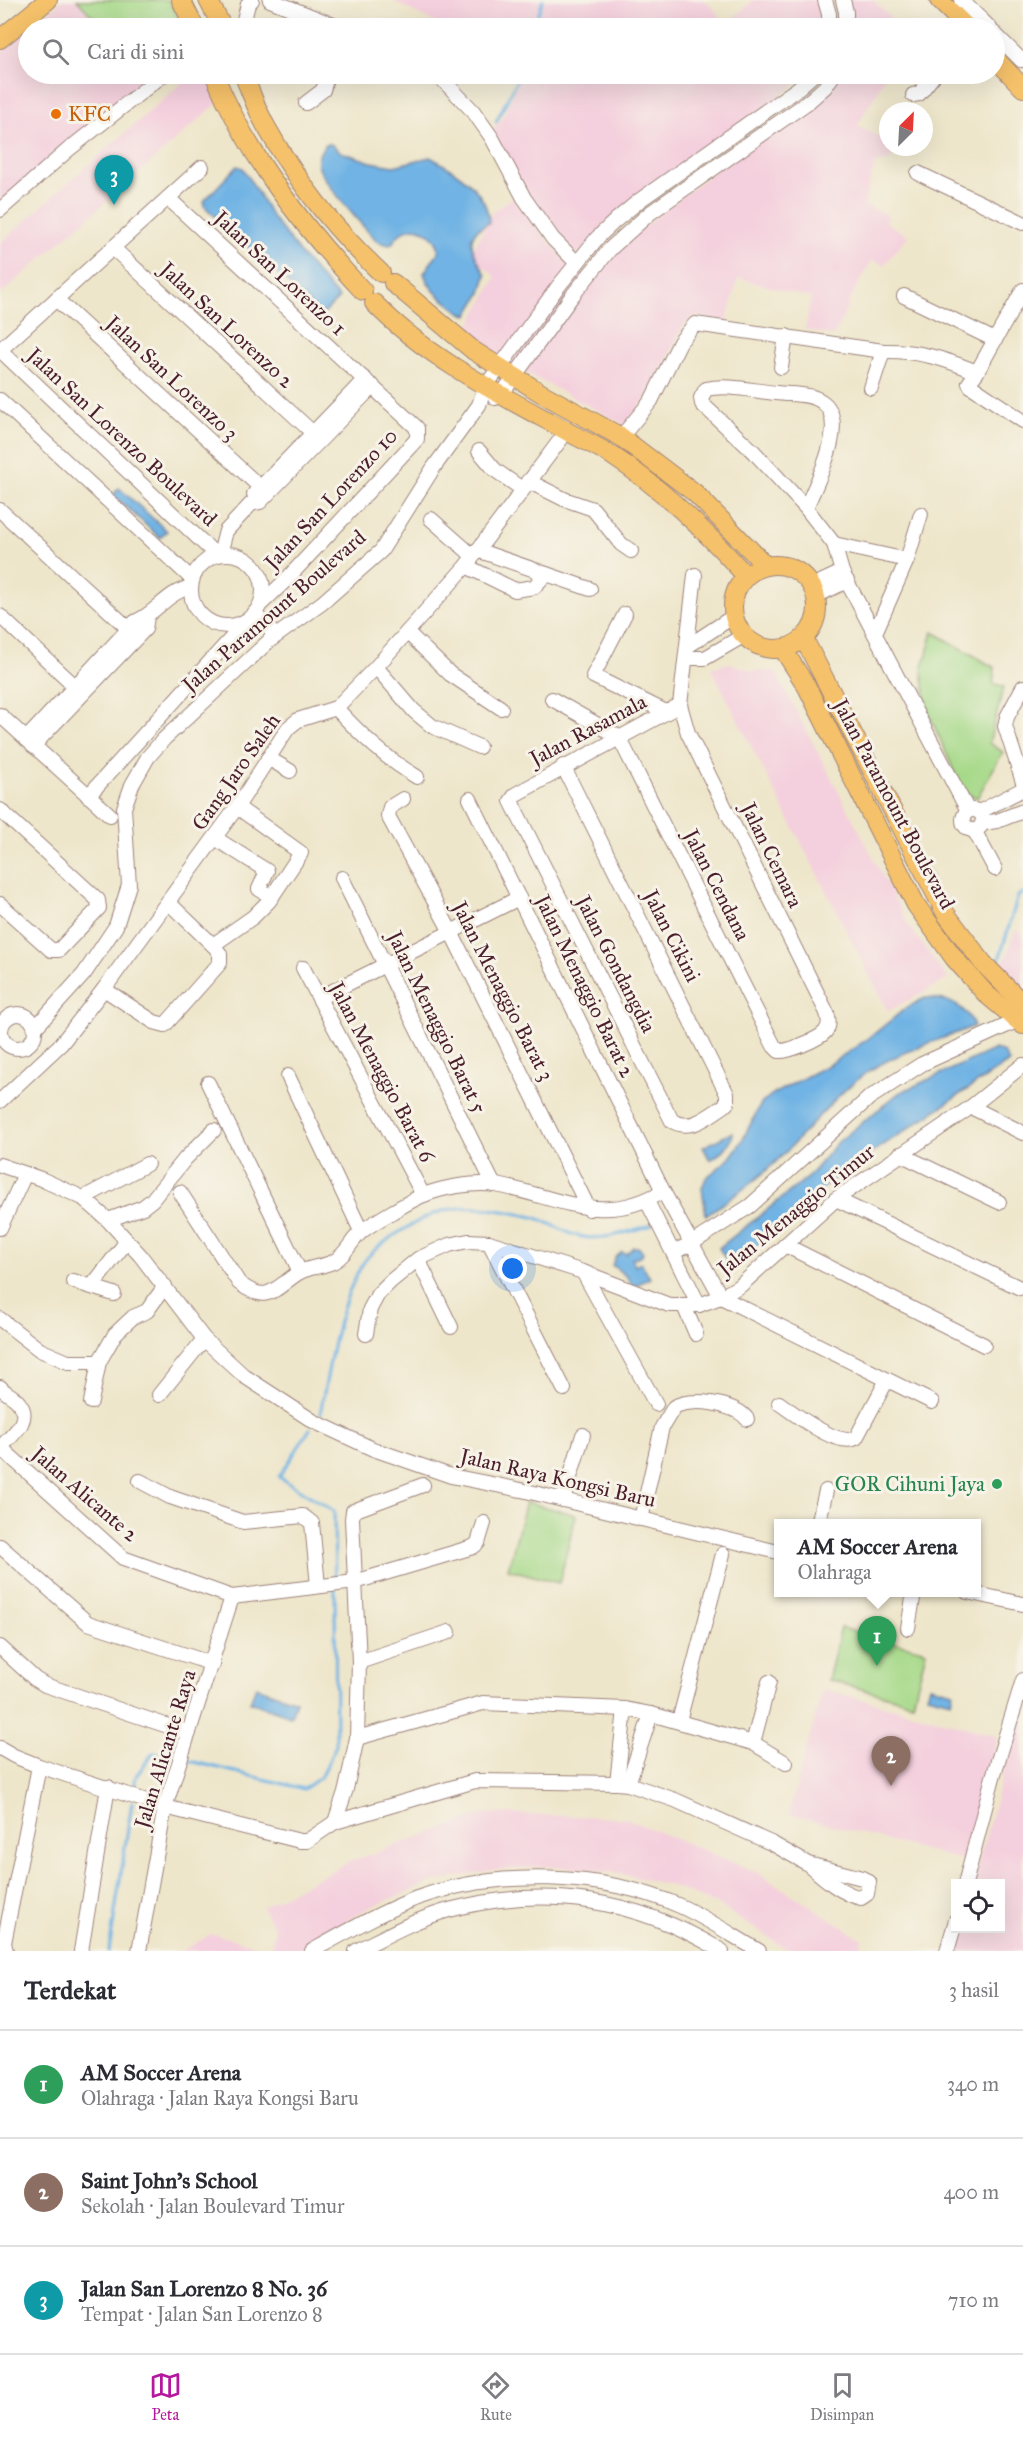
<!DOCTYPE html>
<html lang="id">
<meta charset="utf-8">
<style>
body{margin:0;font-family:"IM FELL Great Primer",serif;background:#f2f2f3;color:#2b2b33}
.controls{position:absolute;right:18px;bottom:18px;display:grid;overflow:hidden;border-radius:0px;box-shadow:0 6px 24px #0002}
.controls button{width:54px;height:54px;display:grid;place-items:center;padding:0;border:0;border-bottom:2px solid #e1e1e2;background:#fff;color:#2b2b33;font:30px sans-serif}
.compass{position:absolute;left:879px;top:102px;width:54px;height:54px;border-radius:50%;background:#fff;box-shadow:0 6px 24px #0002;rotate:24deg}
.you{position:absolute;left:513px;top:1269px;width:21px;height:21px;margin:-15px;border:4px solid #fff;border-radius:50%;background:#1a73e8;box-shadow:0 0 0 9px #1a73e833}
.badge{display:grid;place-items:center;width:39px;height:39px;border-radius:50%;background:#b5179e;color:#fff;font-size:20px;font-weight:700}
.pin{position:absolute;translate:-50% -50px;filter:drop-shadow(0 2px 3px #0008)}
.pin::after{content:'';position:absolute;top:32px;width:21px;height:18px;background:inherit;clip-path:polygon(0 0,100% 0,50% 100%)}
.popup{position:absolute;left:774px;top:1519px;width:207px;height:78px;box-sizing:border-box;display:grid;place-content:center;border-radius:0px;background:#fff;filter:drop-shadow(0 2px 4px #0005);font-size:20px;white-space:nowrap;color:#7c7c81}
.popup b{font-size:22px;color:#2b2b33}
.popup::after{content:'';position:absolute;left:50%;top:100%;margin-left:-12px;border:12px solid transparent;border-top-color:#fff}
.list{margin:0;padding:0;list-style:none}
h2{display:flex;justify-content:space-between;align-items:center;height:78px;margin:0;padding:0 24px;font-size:26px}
h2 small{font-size:20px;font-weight:400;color:#7c7c81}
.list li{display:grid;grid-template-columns:39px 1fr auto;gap:18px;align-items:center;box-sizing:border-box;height:108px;padding:0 24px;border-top:2px solid #e1e1e2}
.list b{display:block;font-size:22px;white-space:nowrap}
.list p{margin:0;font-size:20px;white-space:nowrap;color:#7c7c81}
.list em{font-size:20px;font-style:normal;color:#7c7c81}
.icon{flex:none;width:33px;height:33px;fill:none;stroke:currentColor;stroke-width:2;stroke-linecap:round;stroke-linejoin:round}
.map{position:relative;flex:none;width:1023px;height:1951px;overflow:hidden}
.search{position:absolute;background:#fff;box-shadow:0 6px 24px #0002;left:18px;right:18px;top:18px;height:66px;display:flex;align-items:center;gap:15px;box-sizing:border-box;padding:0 21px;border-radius:33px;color:#7c7c81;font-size:22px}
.sheet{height:402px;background:#fff}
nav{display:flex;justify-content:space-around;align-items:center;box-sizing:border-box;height:84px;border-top:2px solid #e1e1e2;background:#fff;font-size:16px;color:#7c7c81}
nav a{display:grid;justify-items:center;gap:3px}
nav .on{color:#b5179e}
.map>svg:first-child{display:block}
</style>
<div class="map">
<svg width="1023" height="1951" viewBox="0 0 1023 1951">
<rect width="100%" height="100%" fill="#f7f3e8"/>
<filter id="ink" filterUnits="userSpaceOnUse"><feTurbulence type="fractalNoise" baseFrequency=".0167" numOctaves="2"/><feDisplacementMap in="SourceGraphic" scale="12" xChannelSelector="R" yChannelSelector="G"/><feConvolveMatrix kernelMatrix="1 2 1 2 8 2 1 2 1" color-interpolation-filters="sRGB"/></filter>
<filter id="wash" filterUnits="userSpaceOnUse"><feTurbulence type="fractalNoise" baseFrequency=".008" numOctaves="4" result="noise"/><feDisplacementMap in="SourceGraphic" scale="24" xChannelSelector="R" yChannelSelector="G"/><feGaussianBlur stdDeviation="1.35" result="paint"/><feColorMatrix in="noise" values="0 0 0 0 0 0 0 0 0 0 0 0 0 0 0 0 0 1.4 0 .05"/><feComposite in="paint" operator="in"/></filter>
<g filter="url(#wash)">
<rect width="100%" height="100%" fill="#eee6ca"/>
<g fill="#f4cfdd">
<path d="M63 0H77L103 28H30Z"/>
<path d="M391 0H705L727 24 754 0H821L824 28H445Z"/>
<path d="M848 0H873L890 17 891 28H852Z"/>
<path d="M28 30V74H145L148 78 0 211V54Z"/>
<path d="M192 74H209L221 100 0 295V243Z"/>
<path d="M521 74H808L575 256 559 238 514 178 492 130 502 119Z"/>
<path d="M839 74H885L882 83 857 126 888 142V147H896L888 162H875L864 205 888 216 885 222 908 236 884 265 872 260 855 290 834 336 805 329 811 298 738 278 726 324 701 317 692 318 685 324 646 399 625 425 494 356 465 334 496 277 471 256 492 212 513 198 551 244 568 262 591 280 620 245Z"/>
<path d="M729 663 753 671H775L909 926 948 979 888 1011 711 668Z"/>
<path d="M1015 929 1023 934V991L998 968 1006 958Z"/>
<path d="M823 1689 998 1736 965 1861 789 1814Z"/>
<path d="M1023 1698V1951H955L961 1929 1000 1928V1884L973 1883Z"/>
<path d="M486 1813 625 1818 756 1872 862 1939 861 1947 875 1951H790L718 1905 669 1885 618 1873 554 1866 493 1870 432 1882 369 1908 295 1951H182L212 1934 271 1949 275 1930 262 1907 349 1862Z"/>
</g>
<g fill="#a6d988" stroke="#787c5a" stroke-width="1.5">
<path d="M77 0H169L183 28H103Z"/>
<path d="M933 632 995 668 993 683 1004 687 989 743 1003 752 977 798 963 791 928 712 922 671Z"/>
<path d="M526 1502 576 1515 559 1583 508 1569Z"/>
<path d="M841 1628 926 1651 913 1703 828 1680Z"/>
</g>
<g fill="#6fb3e4" stroke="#5c6988" stroke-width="1.5">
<path d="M326 144H331L341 152 371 162 394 166 430 157C456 171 488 190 489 223 459 235 475 255 486 275L481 293 468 315 463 314C447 302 430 293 424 273L439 251C437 233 415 220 400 234 396 237 394 242 390 245L378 242C366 230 319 178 318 164 317 157 321 149 326 144Z"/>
<path d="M237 166 243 168 273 218 302 256 339 298 322 315 204 206V201Z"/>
<path d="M119 488 167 531 160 538 113 495Z"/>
<path d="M925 998C946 998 966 1005 974 1026 937 1042 895 1052 862 1076 833 1098 810 1127 785 1153 761 1177 734 1197 706 1215L702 1188 706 1178 729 1159 740 1144 761 1104 771 1095 830 1064 869 1038 906 1008Z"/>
<path d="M995 1049 1004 1053 1009 1062 838 1175 739 1261H727L719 1248 808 1177 838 1142 899 1093Z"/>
<path d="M733 1132C733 1143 721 1154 710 1160L703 1147Z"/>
<path d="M633 1247H638L643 1252 642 1255 632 1259 635 1266 641 1263 650 1278 633 1287 627 1277 612 1265 616 1256 622 1252 626 1254Z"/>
<path d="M930 1686 953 1692 951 1701 927 1695Z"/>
<path d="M256 1687 296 1701 291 1716 250 1702Z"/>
</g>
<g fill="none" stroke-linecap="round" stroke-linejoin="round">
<g stroke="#6fb3e4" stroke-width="3">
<path d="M533 28 543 0"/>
<path d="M496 122 520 74"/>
<path d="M997 967 1018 896 1023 893"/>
<path d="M320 1414C330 1365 336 1309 362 1265 374 1244 428 1212 452 1209 478 1205 504 1211 529 1216 545 1219 559 1230 575 1235 599 1243 627 1232 651 1225"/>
<path d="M310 1429 279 1477 334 1511 335 1581"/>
<path d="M186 1760 304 1789 322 1776 336 1745 335 1588"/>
<path d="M133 1792 136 1776 153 1753 176 1758"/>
<path d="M109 1951 132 1802"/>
</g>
</g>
</g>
<g filter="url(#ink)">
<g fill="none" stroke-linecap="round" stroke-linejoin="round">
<defs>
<g id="minor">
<path d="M270 0 341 28"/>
<path d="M825 0 829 14V28"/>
<path d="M843 0 846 12V28"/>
<path d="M961 0 990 28"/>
<path d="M242 28 248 4 252 0"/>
<path d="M994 33 1021 60 1023 59"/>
<path d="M437 74 473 111 492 138 524 198 553 239 577 263"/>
<path d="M913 95 919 94 935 74"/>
<path d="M306 103 323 90 328 74"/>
<path d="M918 173 1023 223"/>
<path d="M168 198 417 428V439L285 581 262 603"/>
<path d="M0 210 68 150 164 74"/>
<path d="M113 248 313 433"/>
<path d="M904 296 995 340"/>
<path d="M56 299 260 487"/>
<path d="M0 350 215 554"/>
<path d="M0 350 202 167"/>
<path d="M781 367 786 336"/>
<path d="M977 372 969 383 971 386 1023 421"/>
<path d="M871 388 883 351"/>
<path d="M495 398 501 395 572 296 611 248 650 213 808 102 825 87 834 74"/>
<path d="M0 400 192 579"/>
<path d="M621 437 651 401 680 342 695 324 883 351C917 350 945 359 977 372L1023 290"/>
<path d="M479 451 495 470 522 489"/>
<path d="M528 481 564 499 593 509 621 544 631 551"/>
<path d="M254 494 365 379"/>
<path d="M806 508C816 483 851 420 821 401 809 393 790 395 776 393 754 391 727 384 706 389L701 398 702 404 754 452 806 508 834 544 842 572 968 811"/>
<path d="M0 510 129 629"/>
<path d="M431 519 473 556"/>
<path d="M834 544 907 560"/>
<path d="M477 550 590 589"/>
<circle cx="227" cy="590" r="36"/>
<path d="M220 554 226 531 251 504 260 502 373 386"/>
<path d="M466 566 515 590 534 587 546 574"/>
<path d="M812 586 842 572"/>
<path d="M816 596 847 581"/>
<path d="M255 614 276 636"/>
<path d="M625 614 593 676 666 712"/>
<path d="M0 616 75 686"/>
<path d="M407 632 450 674 501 708"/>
<path d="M875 633 907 560 921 514"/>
<path d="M688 646 734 616"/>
<path d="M687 658H705L743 636"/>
<path d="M376 667 414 711 432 726 479 747"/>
<path d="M1023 687 1007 717 1005 726 1023 782"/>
<path d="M552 699 619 737 774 1046 779 1051C788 1052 819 1039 825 1032 830 1026 829 1020 827 1013L688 733 680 705 695 575"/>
<path d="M336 708C361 735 385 758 417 777"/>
<path d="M0 715 110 815"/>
<path d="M26 739 135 622C157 613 167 592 191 587"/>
<path d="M33 746 145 629 147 617"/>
<path d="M268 758 290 771"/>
<path d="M563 766 727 1094V1103L724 1106C708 1116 692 1132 672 1121L511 801 516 794 680 705"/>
<path d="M88 796 247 621"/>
<path d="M403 799 390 807 388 816 451 932 589 1209"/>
<path d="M470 799 663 1191 721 1297 932 1402"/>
<path d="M0 810 98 900 99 908 59 950H51L0 904"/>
<circle cx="973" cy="820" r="10"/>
<path d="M979 812 1023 789"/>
<path d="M982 823 997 821 1023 811"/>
<path d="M974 830 995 869"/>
<path d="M215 838 267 871 259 889 272 897"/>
<path d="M342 878 494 1185"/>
<path d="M213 945 253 917 269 901 301 853 237 807"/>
<path d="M303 968 423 1195"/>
<path d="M104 989 154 1022 165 1025 220 963V954L215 947 168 902"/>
<path d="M319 998 519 898"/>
<circle cx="18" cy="1031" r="17"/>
<path d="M35 1028 84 974 116 926 129 885 124 808 132 785 148 757 164 739 269 641 322 603 381 551 434 467 479 405 485 387 557 288 598 237 616 220 640 200 797 89 814 74"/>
<path d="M288 1076 361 1231"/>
<path d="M208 1083 300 1272"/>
<path d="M0 1101 61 1044 104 989 237 807 288 728 298 720 336 708 376 667 466 566 567 431"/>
<path d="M971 1107 1023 1133"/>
<path d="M900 1154 999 1202"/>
<path d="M0 1165 41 1179 83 1198 108 1220 140 1255 204 1339 244 1376 313 1421 373 1449 451 1476 526 1491 778 1552"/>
<path d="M180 1192 239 1283C268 1305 274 1289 298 1273 308 1267 322 1267 333 1262 346 1255 350 1242 361 1232 369 1225 413 1199 424 1195 444 1187 474 1182 496 1185 557 1196 602 1228 663 1191"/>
<path d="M83 1198 147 1164"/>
<path d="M836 1199 1020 1288"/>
<path d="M647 1201 699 1305"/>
<path d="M108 1220 143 1207 152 1200 185 1159 214 1130"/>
<path d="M0 1228 25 1174"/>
<path d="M489 1242 564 1389"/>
<path d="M785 1245 984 1345"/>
<path d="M674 1252 692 1243 750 1206 869 1098 922 1064 1023 1018"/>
<path d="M418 1259 451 1327"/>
<path d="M583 1272 656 1404"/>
<path d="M73 1281 114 1294"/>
<path d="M92 1286 127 1241"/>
<path d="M684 1306 696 1334"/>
<path d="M0 1319 40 1350 68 1362H99"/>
<path d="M366 1334 370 1309 378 1294 391 1281 418 1259 449 1245 468 1241 489 1242 583 1272 669 1305H699L721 1297 741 1285 836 1199 971 1107 1023 1065"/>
<path d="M0 1387C6 1394 14 1396 19 1403 33 1420 11 1436 0 1448"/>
<path d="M159 1395 204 1339"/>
<path d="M91 1402 99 1362 115 1334 133 1317 147 1311 165 1286"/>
<path d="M779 1403C795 1414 838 1448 856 1438L887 1380"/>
<path d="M0 1447 123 1558 232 1597 355 1582 473 1547 478 1543 484 1523"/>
<path d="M140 1481 170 1497 243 1522 303 1516 312 1523 318 1586"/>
<path d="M563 1500 583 1435"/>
<path d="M641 1519 662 1427 674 1407C691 1397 735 1403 747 1419"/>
<path d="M818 1524 826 1491"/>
<path d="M0 1546 88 1623 213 1664"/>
<path d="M967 1592 1023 1604"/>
<path d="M908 1628 914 1592"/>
<path d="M0 1647 35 1679 45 1685 189 1733"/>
<path d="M359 1662 449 1632"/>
<path d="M679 1721 723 1554"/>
<path d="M357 1738 483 1703 625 1709 651 1714 753 1743 786 1763"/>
<path d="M753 1743 769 1682"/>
<path d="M0 1748 14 1756 39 1766 165 1807 300 1841H307L335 1822 475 1781 617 1783 628 1784 675 1800 773 1844 808 1864 862 1878 869 1882 867 1894 861 1898C840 1893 824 1878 808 1864"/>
<path d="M617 1783 625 1709"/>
<path d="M628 1784 651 1714"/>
<path d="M335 1822 346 1789 357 1738 359 1662 352 1519 353 1511 423 1485"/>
<path d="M965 1884 993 1777 1023 1680"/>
<path d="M6 1951 4 1943 39 1766"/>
<path d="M81 1951 108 1787"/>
<path d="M139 1951 165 1807 232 1597"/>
<path d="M312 1951C346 1932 381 1912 417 1898 497 1869 603 1872 680 1906 707 1918 733 1936 759 1951"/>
<path d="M356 1951C386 1936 416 1919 449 1910 547 1884 636 1899 722 1951"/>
<path d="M947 1951 956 1920"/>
</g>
<g id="major">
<path d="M181 0 195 28"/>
<path d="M208 0 223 28"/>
<path d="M939 0 967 28"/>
<path d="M0 39 48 0"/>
<path d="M994 57 1023 88"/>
<path d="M214 74C248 156 302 226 363 291"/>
<path d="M243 74C251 92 257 111 267 128 297 182 336 231 381 273"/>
<path d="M393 283 474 351 541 393 621 437 695 493 766 566"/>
<path d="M374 303C426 357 497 393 563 429 578 438 596 445 611 455 662 488 706 531 746 576"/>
<circle cx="775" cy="607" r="42"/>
<path d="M804 639 946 914 983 963 1023 1004"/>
<path d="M783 649 807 687 916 905 954 958 986 994 1023 1025"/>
</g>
</defs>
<use href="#minor" stroke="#9c827a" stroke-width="16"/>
<use href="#major" stroke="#9c827a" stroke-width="20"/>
<use href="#minor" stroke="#fff" stroke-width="14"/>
<use href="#major" stroke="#f5c16b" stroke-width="18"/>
</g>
</g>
<circle fill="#e8710a" stroke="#f7f3e8" stroke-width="2" cx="56" cy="114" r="6"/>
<circle fill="#2e9e5b" stroke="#f7f3e8" stroke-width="2" cx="997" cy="1484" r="6"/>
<g text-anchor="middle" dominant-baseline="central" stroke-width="6" stroke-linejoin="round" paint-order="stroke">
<g font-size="21" fill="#c56008" stroke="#f7f3e8" text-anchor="start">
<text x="68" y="114">KFC</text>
</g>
<g font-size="21" fill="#4a1f2b" stroke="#f7f3e8">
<text transform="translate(280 273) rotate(43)">Jalan San Lorenzo 1</text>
<text transform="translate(227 325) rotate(43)">Jalan San Lorenzo 2</text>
<text transform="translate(172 378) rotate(43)">Jalan San Lorenzo 3</text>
<text transform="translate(122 437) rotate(43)">Jalan San Lorenzo Boulevard</text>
<text transform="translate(331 499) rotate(-47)">Jalan San Lorenzo 10</text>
<text transform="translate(274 611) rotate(-41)">Jalan Paramount Boulevard</text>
<text transform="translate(588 730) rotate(-28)">Jalan Rasamala</text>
<text transform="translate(236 772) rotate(-55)">Gang Jaro Saleh</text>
<text transform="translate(894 804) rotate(62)">Jalan Paramount Boulevard</text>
<text transform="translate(772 855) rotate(64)">Jalan Cemara</text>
<text transform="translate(717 885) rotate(63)">Jalan Cendana</text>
<text transform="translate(672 936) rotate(63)">Jalan Cikini</text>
<text transform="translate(616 964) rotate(63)">Jalan Gondangdia</text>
<text transform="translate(585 986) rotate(64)">Jalan Menaggio Barat 2</text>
<text transform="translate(503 991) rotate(63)">Jalan Menaggio Barat 3</text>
<text transform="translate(437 1022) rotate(64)">Jalan Menaggio Barat 5</text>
<text transform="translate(382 1072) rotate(62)">Jalan Menaggio Barat 6</text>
<text transform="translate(796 1210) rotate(-39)">Jalan Menaggio Timur</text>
<text transform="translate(558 1478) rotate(13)">Jalan Raya Kongsi Baru</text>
<text transform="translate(85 1494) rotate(41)">Jalan Alicante 2</text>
<text transform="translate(165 1749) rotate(-73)">Jalan Alicante Raya</text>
</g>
<g font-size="21" fill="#27864d" stroke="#f7f3e8" text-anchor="end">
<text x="985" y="1484">GOR Cihuni Jaya</text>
</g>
</g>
</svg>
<div class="controls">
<button><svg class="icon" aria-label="locate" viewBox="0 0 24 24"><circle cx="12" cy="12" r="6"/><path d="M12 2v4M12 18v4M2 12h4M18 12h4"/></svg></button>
</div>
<svg class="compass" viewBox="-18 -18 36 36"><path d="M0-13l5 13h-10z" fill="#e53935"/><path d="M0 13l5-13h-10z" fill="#7c7c81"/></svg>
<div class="you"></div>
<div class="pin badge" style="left:877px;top:1666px;background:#2e9e5b">1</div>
<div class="popup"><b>AM Soccer Arena</b>Olahraga</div>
<div class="pin badge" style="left:891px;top:1786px;background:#8d6e63">2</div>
<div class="pin badge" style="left:114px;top:205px;background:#0f9aa8">3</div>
<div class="search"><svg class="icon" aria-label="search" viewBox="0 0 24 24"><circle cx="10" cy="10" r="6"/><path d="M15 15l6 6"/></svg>Cari di sini</div>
</div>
<section class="sheet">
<h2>Terdekat<small>3 hasil</small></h2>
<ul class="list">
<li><span class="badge" style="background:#2e9e5b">1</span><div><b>AM Soccer Arena</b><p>Olahraga · Jalan Raya Kongsi Baru</p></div><em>340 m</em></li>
<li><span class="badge" style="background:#8d6e63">2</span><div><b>Saint John's School</b><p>Sekolah · Jalan Boulevard Timur</p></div><em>400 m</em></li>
<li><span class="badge" style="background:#0f9aa8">3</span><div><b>Jalan San Lorenzo 8 No. 36</b><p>Tempat · Jalan San Lorenzo 8</p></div><em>710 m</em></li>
</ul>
</section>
<nav>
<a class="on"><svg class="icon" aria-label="map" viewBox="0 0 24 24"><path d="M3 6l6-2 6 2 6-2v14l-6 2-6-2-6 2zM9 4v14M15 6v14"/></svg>Peta</a>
<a><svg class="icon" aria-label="directions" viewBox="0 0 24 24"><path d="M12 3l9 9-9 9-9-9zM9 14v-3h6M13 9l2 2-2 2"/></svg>Rute</a>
<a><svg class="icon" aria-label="saved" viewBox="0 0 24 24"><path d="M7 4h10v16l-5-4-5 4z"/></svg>Disimpan</a>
</nav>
